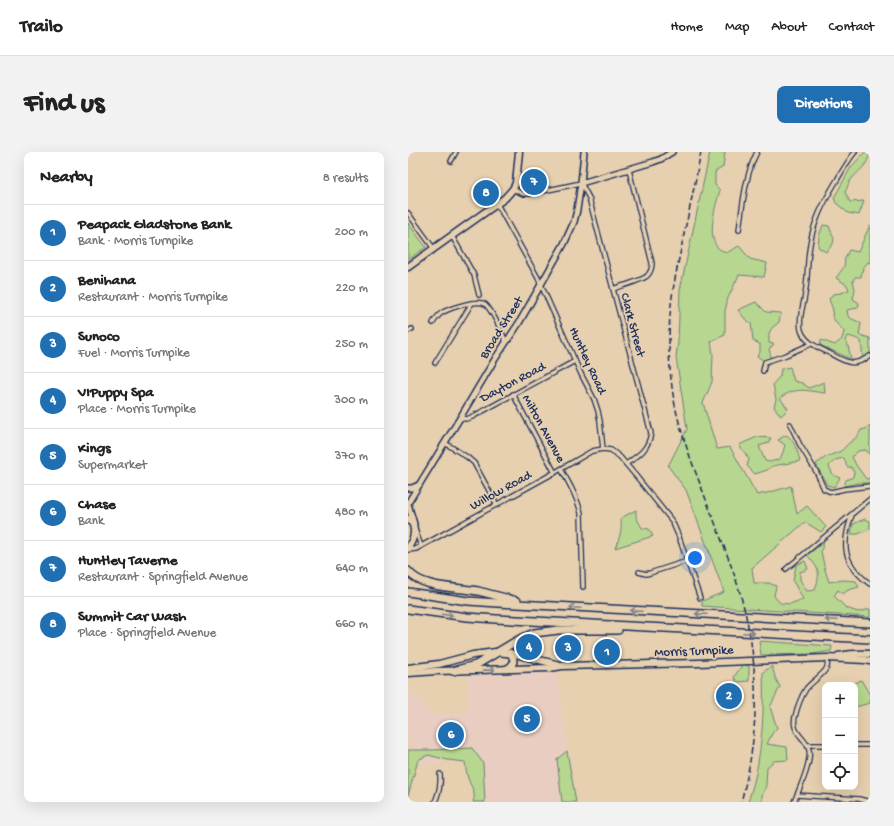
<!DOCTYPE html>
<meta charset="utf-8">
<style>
body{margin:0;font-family:"Gochi Hand",sans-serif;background:#f2f2f2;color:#222}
.controls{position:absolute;right:12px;bottom:12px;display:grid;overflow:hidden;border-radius:8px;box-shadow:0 4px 16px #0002}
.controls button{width:36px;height:36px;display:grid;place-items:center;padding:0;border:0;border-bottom:1px solid #e0e0e0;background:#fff;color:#222;font:20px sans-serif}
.you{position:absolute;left:287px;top:406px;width:14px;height:14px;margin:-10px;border:3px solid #fff;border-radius:50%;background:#1a73e8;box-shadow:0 0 0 6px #1a73e833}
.badge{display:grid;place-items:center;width:26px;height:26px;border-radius:50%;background:#1f6fb2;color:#fff;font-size:13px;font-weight:700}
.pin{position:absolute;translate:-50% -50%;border:2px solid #fff;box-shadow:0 1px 4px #0006}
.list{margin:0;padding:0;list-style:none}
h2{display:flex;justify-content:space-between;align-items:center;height:52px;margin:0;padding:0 16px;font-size:17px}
h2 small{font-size:13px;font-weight:400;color:#767676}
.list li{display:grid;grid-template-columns:26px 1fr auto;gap:12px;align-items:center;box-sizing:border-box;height:56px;padding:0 16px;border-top:1px solid #e0e0e0}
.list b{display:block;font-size:15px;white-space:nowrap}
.list p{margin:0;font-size:13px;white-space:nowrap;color:#767676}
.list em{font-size:13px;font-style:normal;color:#767676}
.icon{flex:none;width:22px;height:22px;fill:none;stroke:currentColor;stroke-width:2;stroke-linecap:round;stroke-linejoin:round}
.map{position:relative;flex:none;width:462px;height:650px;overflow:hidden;border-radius:8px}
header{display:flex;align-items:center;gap:24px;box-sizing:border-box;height:56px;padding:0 20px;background:#fff;border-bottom:1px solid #e0e0e0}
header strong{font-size:19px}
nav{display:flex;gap:22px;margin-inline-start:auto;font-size:14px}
.intro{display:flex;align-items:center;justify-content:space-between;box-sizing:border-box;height:96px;padding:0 24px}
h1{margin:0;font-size:28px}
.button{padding:10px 18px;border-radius:8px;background:#1f6fb2;color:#fff;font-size:14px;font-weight:700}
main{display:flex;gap:24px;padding:0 24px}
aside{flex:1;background:#fff;border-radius:8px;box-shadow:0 4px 16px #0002}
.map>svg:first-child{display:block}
</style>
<header>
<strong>Trailo</strong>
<nav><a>Home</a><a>Map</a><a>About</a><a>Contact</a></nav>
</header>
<div class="intro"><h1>Find us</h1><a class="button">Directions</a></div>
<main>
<aside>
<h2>Nearby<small>8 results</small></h2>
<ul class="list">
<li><span class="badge">1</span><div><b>Peapack Gladstone Bank</b><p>Bank · Morris Turnpike</p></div><em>200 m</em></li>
<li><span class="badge">2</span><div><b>Benihana</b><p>Restaurant · Morris Turnpike</p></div><em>220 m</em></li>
<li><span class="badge">3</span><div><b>Sunoco</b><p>Fuel · Morris Turnpike</p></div><em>250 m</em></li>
<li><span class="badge">4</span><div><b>VIPuppy Spa</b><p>Place · Morris Turnpike</p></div><em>300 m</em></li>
<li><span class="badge">5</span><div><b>Kings</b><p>Supermarket</p></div><em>370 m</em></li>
<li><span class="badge">6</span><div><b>Chase</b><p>Bank</p></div><em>480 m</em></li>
<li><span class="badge">7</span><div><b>Huntley Taverne</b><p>Restaurant · Springfield Avenue</p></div><em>640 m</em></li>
<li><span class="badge">8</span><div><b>Summit Car Wash</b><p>Place · Springfield Avenue</p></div><em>660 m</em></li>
</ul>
</aside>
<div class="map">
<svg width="462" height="650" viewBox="0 0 462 650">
<rect width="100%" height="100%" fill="#e6d0af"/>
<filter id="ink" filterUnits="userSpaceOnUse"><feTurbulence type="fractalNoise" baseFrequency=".025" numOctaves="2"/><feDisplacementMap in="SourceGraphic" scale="8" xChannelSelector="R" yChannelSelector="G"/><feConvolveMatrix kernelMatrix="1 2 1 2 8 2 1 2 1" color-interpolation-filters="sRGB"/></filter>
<g filter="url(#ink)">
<path fill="#e9cdc1" d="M149 520 166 650H69L61 601 34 607 32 614 9 609 0 610V533L24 562 60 561 59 522Z"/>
<g fill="#b7d68f" stroke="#698276">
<path d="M302 0H317L315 15 307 20V33L312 38C308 52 298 84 310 96 312 98 316 99 318 101L331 94 342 107 359 111 356 125 331 123 320 146 317 159V183L303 189 305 203 304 230 295 251 309 297 322 295 349 343 363 340 383 334 389 362 399 354 418 375 413 380 397 370 344 416 346 431H361L368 434 366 444 372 451 382 452 395 447 385 429 388 413 397 409 400 417 392 420V428L399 439 407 438C413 420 411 417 399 403L416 390 413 399 417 418 421 430 436 428 448 429 451 435 440 438 435 442 430 438 426 444 438 456 450 460 462 457V465L294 454V449L316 440 278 338 260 314 279 277 268 205 270 190 272 138Z"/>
<path d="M457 0H462C459 16 451 17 442 29 440 32 439 37 437 40L442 50 456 49 451 63 440 61 428 51 426 46 443 15Z"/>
<path d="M0 71 18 95 0 108Z"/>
<path d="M415 73 421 74 426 87 425 92 418 100 410 95 411 84Z"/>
<path d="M462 73V111L460 110 455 116 453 125H447L445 129 447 137 445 147 451 151 450 156 439 158 440 164 444 167 453 171 451 183 462 186V203L455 207 453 189 447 186 440 184 437 188 440 194 443 207 412 193 413 188 427 193 434 187 436 179 429 172 424 164 425 158 421 147 425 142 433 141 441 138 439 133 428 126 436 115 437 106 441 98 450 100Z"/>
<path d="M348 150 358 160 373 161 371 170 364 176 361 181V191L366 192 361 197 363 205 356 209 349 204 352 200V192L345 189 343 171 338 168 330 158Z"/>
<path d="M382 215 386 229 394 231 401 236 416 230 417 241C398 239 389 234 372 246L380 257 373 264 366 255 368 247 365 232 372 224 373 217Z"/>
<path d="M462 274V290L461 292 462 293V303L458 298 450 299 444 305 448 313 458 327 462 326V331H450L436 334 438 328 445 325 446 320 443 315H439L436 306 427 308 421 314 425 323 432 326 426 335 419 333 408 312 418 305 433 299 441 291 449 285 453 278 460 276Z"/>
<path d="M378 283C386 287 390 300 392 309L365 314 359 318 347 322 339 314 341 307 331 293 349 285 363 286 360 291 351 294 357 309 362 310 372 307 375 300 377 293 370 288Z"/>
<path d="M228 358V365L234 376 241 377 245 384 207 396C212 385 214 378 213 366Z"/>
<path d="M457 367 462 369V377L450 382H443L445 372Z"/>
<path d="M351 489 424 494 423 499 404 502 353 503Z"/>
<path d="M335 512 341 514V529L329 530 326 525Z"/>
<path d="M364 514 367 525 372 535 362 555 369 576 365 580 359 592 379 595 380 608 366 609 359 615 358 634 354 644V650H340C344 637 348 624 350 611 355 580 356 551 355 520Z"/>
<path d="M453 528 462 543V551L447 555V533H444Z"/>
<path d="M64 596 75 611 77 650H65C69 640 62 634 60 626 58 621 58 615 57 610L40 608 20 603 10 608 0 644V598H25Z"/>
<path d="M159 599 168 650H154L149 607Z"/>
</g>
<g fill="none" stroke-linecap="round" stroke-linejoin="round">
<defs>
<g id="minor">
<path d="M447 0C440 9 434 19 429 28 415 51 404 72 401 99 399 113 400 127 397 142 396 153 390 165 393 178 397 191 412 196 423 202 439 211 446 215 462 204"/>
<path d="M43 9 48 0"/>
<path d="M105 37 115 42H121L173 31 181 46 243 281C240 298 231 303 218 312"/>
<path d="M89 52 130 126 173 222 186 247 190 259 192 269 195 297"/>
<path d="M0 61 26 97"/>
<path d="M331 78C335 51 337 24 349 0"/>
<path d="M44 84 66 123 71 143"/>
<path d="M205 137C213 134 233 129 239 124 243 120 244 116 244 111L221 18"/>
<path d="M25 171C28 166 30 163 35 160 43 156 69 147 77 152 84 158 94 180 98 190"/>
<path d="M0 179 4 177"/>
<path d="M27 211 64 151"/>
<path d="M355 219 357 210 378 203 403 192"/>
<path d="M105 242 147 321"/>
<path d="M52 266 58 267 64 265 167 209"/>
<path d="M382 272 392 293 409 321 416 337 423 340 436 337 462 334"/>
<path d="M37 291 59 305 66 311 89 353"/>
<path d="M153 317C161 331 169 345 173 361L175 435"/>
<path d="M444 363C433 393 435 412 462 432"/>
<path d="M8 380 13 394"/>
<path d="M0 398 8 397 153 317 184 299 195 297 203 298 212 305 228 324 264 369 271 385 292 446"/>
<path d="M378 417 462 347"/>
<path d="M231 420 238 422 242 421 279 409"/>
<path d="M400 593H417"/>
<path d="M447 593H462"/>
<path d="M389 643 451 647 462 650"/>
<path d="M27 650C31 640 33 633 32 622"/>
<path d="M386 650C391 638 404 610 401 598 398 585 383 582 387 565 389 556 393 545 398 537 403 530 417 522 419 515 420 512 419 509 419 506"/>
</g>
<g id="secondary">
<path d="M173 31 245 10 253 7 264 0"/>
<path d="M0 336H4L11 333"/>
<path d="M0 351 52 266 87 207 111 171 156 92 166 70 169 58 173 31 176 0"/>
<path d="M0 352 6 372"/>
</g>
<g id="primary">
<path d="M0 115 97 46 105 37 108 31 111 0"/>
<path d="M0 367C10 374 6 387 0 396"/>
<path d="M430 504C441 502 451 501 462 502"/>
<path d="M0 516 31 512 65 503 88 500 107 502 152 513"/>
<path d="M98 517C106 513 108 509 102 501"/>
<path d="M0 521 29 519 142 516 154 514 290 511 419 506 457 508 462 509"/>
</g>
<g id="motorway">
<path d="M0 419C14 437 49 435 70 439 83 442 96 446 109 449"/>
<path d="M0 440 60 449 90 451 462 471"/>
<path d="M0 457 59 465 88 467 462 487"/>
<path d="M45 519 68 513 110 488 126 481 150 478H210"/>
</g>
</defs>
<use href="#minor" stroke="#1b2f5e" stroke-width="6"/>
<use href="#secondary" stroke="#1b2f5e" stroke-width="8"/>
<use href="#primary" stroke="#1b2f5e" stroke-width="9"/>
<use href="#motorway" stroke="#1b2f5e" stroke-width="10"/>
<use href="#minor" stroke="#e6d0af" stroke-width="3.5"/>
<use href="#secondary" stroke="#e6d0af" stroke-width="5"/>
<use href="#primary" stroke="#e6d0af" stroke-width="6"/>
<use href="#motorway" stroke="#e6d0af" stroke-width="7"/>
<path stroke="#1b2f5e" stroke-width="1.5" stroke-dasharray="6 3" stroke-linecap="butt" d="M293 0C288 27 282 55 276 82 272 103 267 124 264 145 260 174 260 205 264 235 269 276 286 315 300 353 309 376 318 399 326 422 352 498 354 573 333 650"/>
</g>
<defs><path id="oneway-shaft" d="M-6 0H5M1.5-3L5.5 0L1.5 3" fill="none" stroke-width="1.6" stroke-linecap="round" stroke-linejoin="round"/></defs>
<g stroke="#808086">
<use href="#oneway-shaft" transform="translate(167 456) rotate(-177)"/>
<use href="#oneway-shaft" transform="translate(228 459) rotate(-177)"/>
<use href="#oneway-shaft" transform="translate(293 462) rotate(-178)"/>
<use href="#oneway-shaft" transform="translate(39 463) rotate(7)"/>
<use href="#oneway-shaft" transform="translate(423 468) rotate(-177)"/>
<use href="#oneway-shaft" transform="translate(341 481) rotate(3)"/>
<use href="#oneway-shaft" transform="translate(81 518) rotate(-1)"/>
</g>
</g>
<g text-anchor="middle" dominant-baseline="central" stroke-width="3.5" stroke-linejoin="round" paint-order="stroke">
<g font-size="13" fill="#1b2f5e" stroke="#e6d0af">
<text transform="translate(224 173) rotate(75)">Clark Street</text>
<text transform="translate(94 176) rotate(-58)">Broad Street</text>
<text transform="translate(179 209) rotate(65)">Huntley Road</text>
<text transform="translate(105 231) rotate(-28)">Dayton Road</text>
<text transform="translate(135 277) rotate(61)">Milton Avenue</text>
<text transform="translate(93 339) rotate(-29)">Willow Road</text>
<text transform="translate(286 500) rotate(-2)">Morris Turnpike</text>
</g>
</g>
</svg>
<div class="controls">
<button>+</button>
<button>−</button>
<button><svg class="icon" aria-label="locate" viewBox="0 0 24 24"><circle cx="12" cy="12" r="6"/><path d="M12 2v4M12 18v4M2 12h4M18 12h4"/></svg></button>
</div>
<div class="you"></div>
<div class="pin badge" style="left:199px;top:500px">1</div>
<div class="pin badge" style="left:321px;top:544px">2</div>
<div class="pin badge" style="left:160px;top:496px">3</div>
<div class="pin badge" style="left:121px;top:495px">4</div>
<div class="pin badge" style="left:119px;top:567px">5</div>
<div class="pin badge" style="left:43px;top:583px">6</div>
<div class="pin badge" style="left:126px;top:30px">7</div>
<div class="pin badge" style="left:78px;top:41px">8</div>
</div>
</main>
